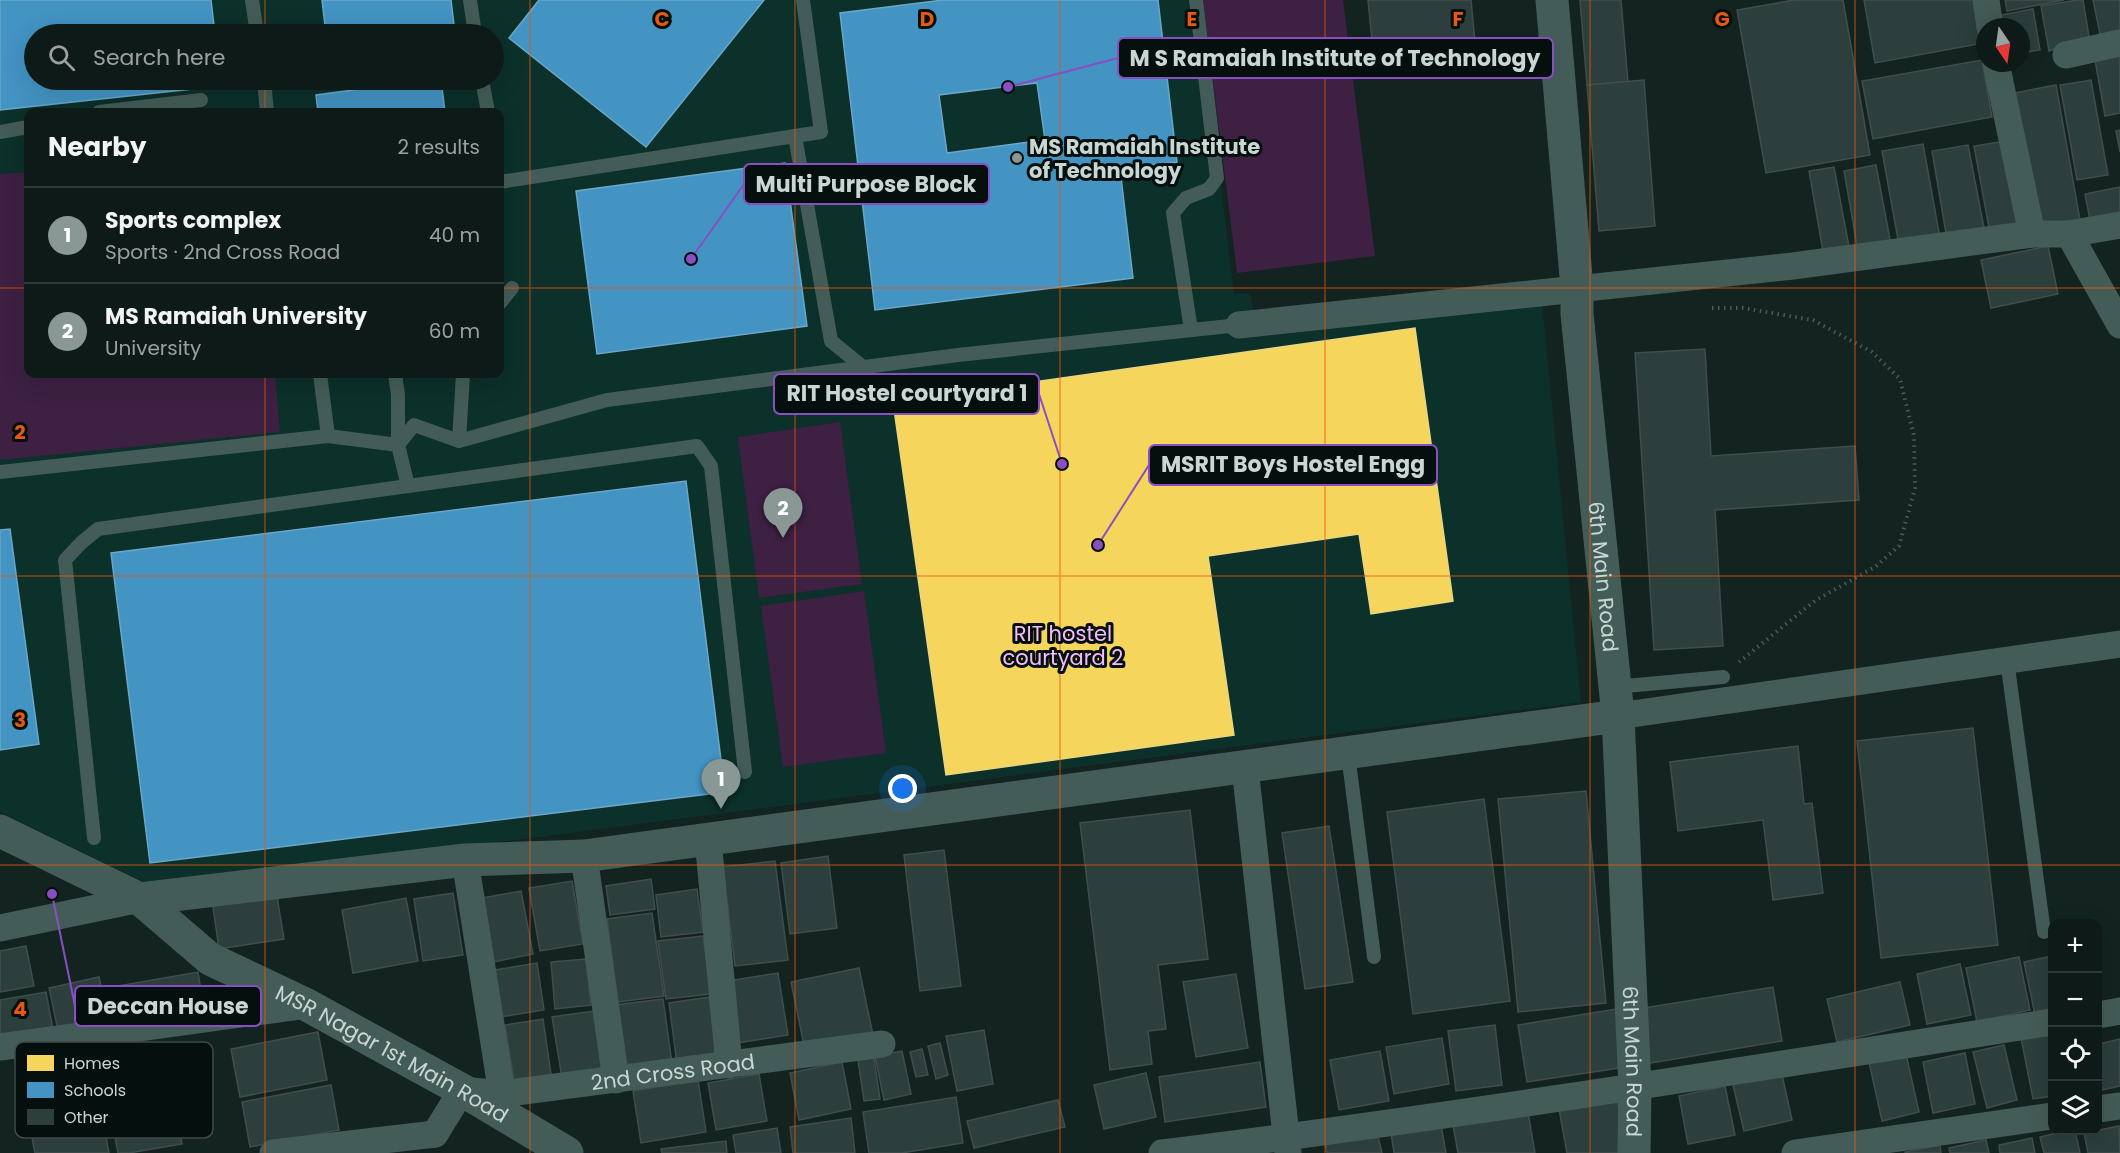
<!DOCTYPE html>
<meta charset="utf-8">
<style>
body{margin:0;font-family:Poppins,sans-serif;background:#1c2725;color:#f1f3f6}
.controls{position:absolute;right:18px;bottom:18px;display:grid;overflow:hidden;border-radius:12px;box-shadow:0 6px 24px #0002}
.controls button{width:54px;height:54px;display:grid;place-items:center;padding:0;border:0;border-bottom:2px solid #2e3837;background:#0e1a18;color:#f1f3f6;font:30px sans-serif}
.compass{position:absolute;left:1976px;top:18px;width:54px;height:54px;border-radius:50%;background:#0e1a18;box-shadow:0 6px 24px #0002;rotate:167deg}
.you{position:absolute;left:903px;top:789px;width:21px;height:21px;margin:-15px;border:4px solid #fff;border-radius:50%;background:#1a73e8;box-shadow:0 0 0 9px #1a73e833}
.badge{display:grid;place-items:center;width:39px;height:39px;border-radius:50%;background:#899894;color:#fff;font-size:20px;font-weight:700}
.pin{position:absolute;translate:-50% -50px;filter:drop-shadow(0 2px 3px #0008)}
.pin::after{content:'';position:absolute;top:32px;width:21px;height:18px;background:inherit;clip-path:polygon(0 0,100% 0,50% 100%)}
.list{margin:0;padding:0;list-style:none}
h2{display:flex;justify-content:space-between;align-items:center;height:78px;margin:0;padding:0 24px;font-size:26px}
h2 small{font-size:20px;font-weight:400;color:#9ba1a2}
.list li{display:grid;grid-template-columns:39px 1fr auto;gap:18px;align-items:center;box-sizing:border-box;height:96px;padding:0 24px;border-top:2px solid #2e3837}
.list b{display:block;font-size:22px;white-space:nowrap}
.list p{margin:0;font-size:20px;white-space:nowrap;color:#9ba1a2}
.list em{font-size:20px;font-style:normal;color:#9ba1a2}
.icon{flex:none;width:33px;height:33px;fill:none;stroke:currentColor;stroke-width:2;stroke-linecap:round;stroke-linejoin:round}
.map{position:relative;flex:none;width:2120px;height:1153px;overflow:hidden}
.search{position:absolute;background:#0e1a18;box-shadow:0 6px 24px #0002;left:24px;top:24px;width:480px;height:66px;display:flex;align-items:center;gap:15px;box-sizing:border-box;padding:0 21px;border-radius:33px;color:#9ba1a2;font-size:22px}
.panel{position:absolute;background:#0e1a18;box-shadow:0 6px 24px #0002;left:24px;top:108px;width:480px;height:270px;border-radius:12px}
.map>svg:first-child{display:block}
</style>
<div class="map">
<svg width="2120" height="1153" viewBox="0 0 2120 1153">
<rect width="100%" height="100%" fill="#132320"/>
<path fill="#0c302a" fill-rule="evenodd" d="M0 0H1199L1234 294 1250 293 1258 335 1542 302 1581 702 154 887 0 812ZM34 34H494V80H34ZM28 112H500V374H28Z"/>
<g fill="#3d2042">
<path d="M1203 0H1343L1375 256 1237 273Z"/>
<path d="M28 172V374H275L280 432 0 460V174Z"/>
<path d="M840 422 862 584 759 598 738 437Z"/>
<path d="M864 591 886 753 783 767 761 606Z"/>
</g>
<path fill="#f6d55c" stroke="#e8d680" stroke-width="1.5" d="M1415 328 1453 601 1371 614 1359 534 1208 556 1234 735 946 775 893 402Z"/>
<g fill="#4393c3" stroke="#6ba7c8" stroke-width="1.5" fill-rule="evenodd">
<path d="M0 0H211L215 34H34V80H220V86L0 110Z"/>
<path d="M322 0H451L454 25 376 34H326Z"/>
<path d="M539 0H764L646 147 509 38Z"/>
<path d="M943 0H1158L1177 162 1120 169 1133 278 875 310 840 13ZM1037 83 1045 140 947 153 939 95Z"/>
<path d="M429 80H441L445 112H318L316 95Z"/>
<path d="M785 163 807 326 597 354 576 191Z"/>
<path d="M686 481 725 792 150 863 111 553Z"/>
<path d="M10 529 39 744 0 750V530Z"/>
</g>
<g fill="#2c3f3c" stroke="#414d4b" stroke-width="1.5">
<path d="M1368 0H1471L1475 42 1373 51Z"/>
<path d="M1580 0H1621L1628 82 1587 85Z"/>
<path d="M1794 0H1843L1870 155 1766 173 1737 10Z"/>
<path d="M1864 0H1976L1984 43 1875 63Z"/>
<path d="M2005 0H2064L2007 11Z"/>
<path d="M2077 0H2083L2089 37 2049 51 2041 6Z"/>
<path d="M2093 0H2120V32L2101 39Z"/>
<path d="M2033 9 2040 50 2021 53V27H2003L2001 15Z"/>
<path d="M2120 55V113L2105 116 2095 60Z"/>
<path d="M1982 60 1992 117 1873 139 1862 81Z"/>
<path d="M1644 80 1655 226 1599 231 1587 85Z"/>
<path d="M2091 80 2108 175 2077 180 2060 85Z"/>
<path d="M2056 85 2080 220 2033 228 2009 94Z"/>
<path d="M2120 130V152L2116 131Z"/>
<path d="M2011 140 2027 226 1990 233 1974 146Z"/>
<path d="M1923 144 1940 238 1899 245 1882 151Z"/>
<path d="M1968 145 1986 238 1948 245 1932 151Z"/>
<path d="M1876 165 1891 245 1858 251 1844 171Z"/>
<path d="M1834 167 1850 252 1824 257 1809 171Z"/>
<path d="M2120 187V214L2090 220 2085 194Z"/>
<path d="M2048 246 2058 294 1991 308 1981 260Z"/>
<path d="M1705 349 1711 456 1855 446 1859 500 1715 510 1723 646 1654 650 1635 353Z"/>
<path d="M1973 728 1998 945 1881 958 1857 741Z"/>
<path d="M1798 746 1804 804 1812 803 1823 893 1773 900 1763 820 1678 831 1670 762Z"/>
<path d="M1586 791 1606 1003 1518 1012 1498 799Z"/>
<path d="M1484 799 1510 1001 1413 1014 1387 812Z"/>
<path d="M1190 810 1208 959 1158 965 1166 1029 1148 1031 1152 1064 1110 1070 1080 823Z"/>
<path d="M1329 826 1353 982 1305 989 1282 833Z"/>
<path d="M944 850 961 986 920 991 904 855Z"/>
<path d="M828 856 837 928 790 934 781 863Z"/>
<path d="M775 861 788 960 735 966 723 867Z"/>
<path d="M651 879 655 909 610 915 606 886Z"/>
<path d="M572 881 583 944 540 951 529 888Z"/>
<path d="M697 889 703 932 661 937 656 895Z"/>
<path d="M276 890 284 939 219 949 212 900Z"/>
<path d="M521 891 533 954 493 962 481 898Z"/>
<path d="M453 893 463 955 423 961 414 899Z"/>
<path d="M406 898 418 961 353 973 342 910Z"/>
<path d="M652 913 664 996 618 1002 607 919Z"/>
<path d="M703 936 711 994 666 999 658 941Z"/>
<path d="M26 946 34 986 0 992V951Z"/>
<path d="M2052 956V1011L2035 1015 2024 962Z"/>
<path d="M2019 957 2030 1010 1977 1022 1966 968Z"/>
<path d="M586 959 591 1005 555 1009 551 962Z"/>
<path d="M537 963 544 1010 501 1017 494 970Z"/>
<path d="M1960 964 1971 1015 1927 1024 1917 974Z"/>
<path d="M859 968 873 1035 805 1050 791 982Z"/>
<path d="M198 972 203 1003 117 1018 112 987Z"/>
<path d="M778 973 788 1035 738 1043 727 981Z"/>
<path d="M1236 974 1248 1048 1196 1057 1183 982Z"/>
<path d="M99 977 109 1024 59 1035 49 988Z"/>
<path d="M1900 982 1910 1025 1837 1042 1827 999Z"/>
<path d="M1773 987 1782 1041 1646 1064 1637 1009Z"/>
<path d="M46 992 53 1030 0 1040V1000Z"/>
<path d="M709 997 717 1059 677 1064 669 1003Z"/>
<path d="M663 999 672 1063 623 1069 614 1005Z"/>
<path d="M1622 1008 1632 1066 1527 1082 1518 1025Z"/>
<path d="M594 1011 604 1071 562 1078 552 1017Z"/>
<path d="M543 1019 552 1081 515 1087 505 1025Z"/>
<path d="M1495 1025 1502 1085 1456 1091 1448 1031Z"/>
<path d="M984 1030 993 1084 957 1091 946 1036Z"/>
<path d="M318 1032 327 1080 240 1097 231 1049Z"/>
<path d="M2052 1032V1096L2033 1099 2021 1038Z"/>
<path d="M1442 1038 1449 1084 1394 1094 1386 1047Z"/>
<path d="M2120 1039V1086L2102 1090 2098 1071V1044Z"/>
<path d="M940 1043 948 1075 936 1079 928 1046Z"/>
<path d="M2004 1045 2017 1100 1987 1108 1973 1052Z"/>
<path d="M922 1049 928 1075 916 1077 910 1052Z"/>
<path d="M902 1051 911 1094 884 1100 875 1056Z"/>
<path d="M1380 1051 1389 1101 1339 1110 1330 1060Z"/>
<path d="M1965 1053 1975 1104 1933 1113 1923 1062Z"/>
<path d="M1906 1054 1919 1112 1882 1121 1869 1062Z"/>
<path d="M874 1058 880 1099 864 1101 858 1060Z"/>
<path d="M842 1062 851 1109 799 1120 790 1073Z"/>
<path d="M1260 1062 1266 1107 1165 1122 1159 1077Z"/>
<path d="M1781 1070 1792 1120 1744 1131 1732 1081Z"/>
<path d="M1146 1073 1156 1117 1104 1129 1094 1085Z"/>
<path d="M759 1074 767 1121 716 1130 708 1083Z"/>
<path d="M698 1080 706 1132 641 1143 633 1091Z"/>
<path d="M331 1085 339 1130 250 1147 242 1102Z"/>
<path d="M1725 1086 1735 1135 1688 1144 1679 1096Z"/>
<path d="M174 1097 182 1144 129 1153H118L110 1109Z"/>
<path d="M956 1097 963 1143 902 1153H869L863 1112Z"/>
<path d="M1617 1099 1627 1153H1567L1559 1109Z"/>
<path d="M1058 1100 1065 1127 974 1148 967 1121Z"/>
<path d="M101 1110 109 1153H35L29 1123Z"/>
<path d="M1528 1112 1535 1153H1458L1453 1125Z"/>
<path d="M851 1118 855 1153H793L790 1127Z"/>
<path d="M1441 1125 1446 1153H1394L1391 1133Z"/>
<path d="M2119 1126 2120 1153H2088L2084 1133Z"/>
<path d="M777 1128 781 1153H736L733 1135Z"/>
<path d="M2069 1130H2075L2080 1153H2044L2040 1137Z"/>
<path d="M1377 1133 1382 1153H1327L1325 1144Z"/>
<path d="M2032 1138 2035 1153H2000L1999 1145Z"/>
<path d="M1986 1140 1989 1153H1950L1949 1148Z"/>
<path d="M726 1141 727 1153H662L661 1149Z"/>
<path d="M1940 1145 1941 1153H1905V1152Z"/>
</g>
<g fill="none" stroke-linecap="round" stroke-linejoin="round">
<path stroke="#4a5a57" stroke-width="4" stroke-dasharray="1.5 4.5" stroke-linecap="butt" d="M1712 308H1743L1813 320 1872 352 1900 379 1914 436 1915 488 1899 546 1875 567 1816 600 1739 662"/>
<g stroke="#445c57" stroke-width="14">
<path d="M252 0 257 34"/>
<path d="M470 0 475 34"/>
<path d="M482 80 488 112"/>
<path d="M264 81 267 112"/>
<path d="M99 112 201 100"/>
<path d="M0 132 28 127"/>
<path d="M795 136 831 341 863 367"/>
<path d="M500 182 821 132 803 0"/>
<path d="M500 303 512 288"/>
<path d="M1191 330 1173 213 1186 198 1209 189 1217 178 1196 0"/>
<path d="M320 374 328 436"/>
<path d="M395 374 398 395V445L408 486"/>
<path d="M459 441 463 374"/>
<path d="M0 472 328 436 398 445 414 425 459 441 607 400 958 355 1239 325"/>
<path d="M2007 660 2044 932"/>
<path d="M1615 687 1723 677"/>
<path d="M1348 754 1374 957"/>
<path d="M94 838 65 560 81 543 98 529 697 446 711 466 745 772"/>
</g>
<g stroke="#445c57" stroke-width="27">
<path d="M1986 0 1990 27"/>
<path d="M2066 55 2120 43"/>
<path d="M1996 63 2032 234"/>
<path d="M2069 234 2120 325"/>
<path d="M1239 325 1793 266 2032 234H2069L2120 225"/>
<path d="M1618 716 2120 644"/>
<path d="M1245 768 1288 1153"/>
<path d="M708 839 729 1065"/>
<path d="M584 856 616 1080"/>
<path d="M465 860 502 1094"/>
<path d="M0 928 140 899"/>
<path d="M2098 1015 2120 1011"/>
<path d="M0 1047 307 1005"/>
<path d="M2098 1109 2120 1106"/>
<path id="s1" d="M435 1134 462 1090 502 1094 882 1044"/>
<path d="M273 1153 435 1134"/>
<path d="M1162 1153C1460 1116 1756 1068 2052 1022"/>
<path d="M1795 1153 2052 1116"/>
</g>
<g stroke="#445c57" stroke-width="33">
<path id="s2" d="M1552 0 1577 288V314L1618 716 1635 1087 1634 1153"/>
<path id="s3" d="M0 831 140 899 210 959 307 1005 462 1090 567 1153"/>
<path d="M140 899 465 860 584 856 1618 716"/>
</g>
</g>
<path fill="none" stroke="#e8590c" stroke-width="1.5" stroke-opacity="0.55" d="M265 0V34M530 0V1153M795 0V1153M1060 0V1153M1325 0V1153M1590 0V1153M1855 0V1153M265 80V112M0 288H28M500 288H2120M265 374V1153M0 576H2120M0 865H2120"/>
<circle fill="#899894" stroke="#050f0d" stroke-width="2" cx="1017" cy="158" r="6"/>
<g text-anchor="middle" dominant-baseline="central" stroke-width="6" stroke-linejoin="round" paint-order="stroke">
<g font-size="21" font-weight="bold" fill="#c8d7d3" stroke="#050f0d" text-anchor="start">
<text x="1029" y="146">MS Ramaiah Institute<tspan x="1029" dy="24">of Technology</tspan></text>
</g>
<g font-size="21" fill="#c8d7d3" stroke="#050f0d">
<text stroke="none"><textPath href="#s2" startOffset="579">6th Main Road</textPath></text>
<text stroke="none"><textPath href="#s3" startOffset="453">MSR Nagar 1st Main Road</textPath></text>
<text stroke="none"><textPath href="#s2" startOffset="1065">6th Main Road</textPath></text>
<text stroke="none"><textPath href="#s1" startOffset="264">2nd Cross Road</textPath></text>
</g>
<g font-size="21" fill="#f6bbfb" stroke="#050f0d">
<text x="1063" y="633">RIT hostel<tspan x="1063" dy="24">courtyard 2</tspan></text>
</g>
</g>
<rect x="15" y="1042" width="198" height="96" rx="9" fill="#050f0d" stroke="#404b48" stroke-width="1.5"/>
<rect x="27" y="1055" width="27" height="16" fill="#f6d55c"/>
<rect x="27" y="1082" width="27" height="16" fill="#4393c3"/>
<rect x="27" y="1109" width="27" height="16" fill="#2c3f3c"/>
<g font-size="16" fill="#c8d7d3">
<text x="64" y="1069">Homes</text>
<text x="64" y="1096">Schools</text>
<text x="64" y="1123">Other</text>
</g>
<g font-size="20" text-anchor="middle" font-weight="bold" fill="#e8590c" stroke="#050f0d" stroke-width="6" stroke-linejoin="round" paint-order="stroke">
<text x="662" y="26">C</text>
<text x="927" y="26">D</text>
<text x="1192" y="26">E</text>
<text x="1458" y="26">F</text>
<text x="1722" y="26">G</text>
<text x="20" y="439">2</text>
<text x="20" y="727">3</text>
<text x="20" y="1016">4</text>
</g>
<path fill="none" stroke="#8a4ec3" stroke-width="2" d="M1008 87L1118 58M691 259L744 184M1062 464L1039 394M1098 545L1149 465M52 894L75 1006"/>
<g fill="#8a4ec3" stroke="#050f0d" stroke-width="2">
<circle cx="1008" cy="87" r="6"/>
<circle cx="691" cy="259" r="6"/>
<circle cx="1062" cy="464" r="6"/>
<circle cx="1098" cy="545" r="6"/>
<circle cx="52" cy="894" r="6"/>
</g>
<g fill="#050f0d" stroke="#8a4ec3" stroke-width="2">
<rect x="1118" y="38" width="435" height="40" rx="6"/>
<rect x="744" y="164" width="245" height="40" rx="6"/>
<rect x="774" y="374" width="265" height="40" rx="6"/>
<rect x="1149" y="445" width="288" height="40" rx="6"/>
<rect x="75" y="986" width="186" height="40" rx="6"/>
</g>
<g font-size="22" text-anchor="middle" font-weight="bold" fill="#c8d7d3">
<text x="1335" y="66">M S Ramaiah Institute of Technology</text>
<text x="866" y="192">Multi Purpose Block</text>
<text x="907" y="401">RIT Hostel courtyard 1</text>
<text x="1293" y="472">MSRIT Boys Hostel Engg</text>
<text x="168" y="1014">Deccan House</text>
</g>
</svg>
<div class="controls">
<button>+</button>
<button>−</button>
<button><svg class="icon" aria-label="locate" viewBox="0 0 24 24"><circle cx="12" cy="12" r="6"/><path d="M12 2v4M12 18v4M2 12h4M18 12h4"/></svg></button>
<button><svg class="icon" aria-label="layers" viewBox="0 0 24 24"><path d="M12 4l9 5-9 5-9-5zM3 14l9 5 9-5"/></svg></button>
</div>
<svg class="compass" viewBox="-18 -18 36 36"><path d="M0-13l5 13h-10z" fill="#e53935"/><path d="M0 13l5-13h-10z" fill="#9ba1a2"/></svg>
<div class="you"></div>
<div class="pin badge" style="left:721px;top:809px">1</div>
<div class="pin badge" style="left:783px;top:538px">2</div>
<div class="search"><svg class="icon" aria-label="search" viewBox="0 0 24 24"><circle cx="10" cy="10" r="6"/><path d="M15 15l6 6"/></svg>Search here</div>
<section class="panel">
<h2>Nearby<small>2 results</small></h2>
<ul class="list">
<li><span class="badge">1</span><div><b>Sports complex</b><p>Sports · 2nd Cross Road</p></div><em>40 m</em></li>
<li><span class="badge">2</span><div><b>MS Ramaiah University</b><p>University</p></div><em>60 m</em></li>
</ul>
</section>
</div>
